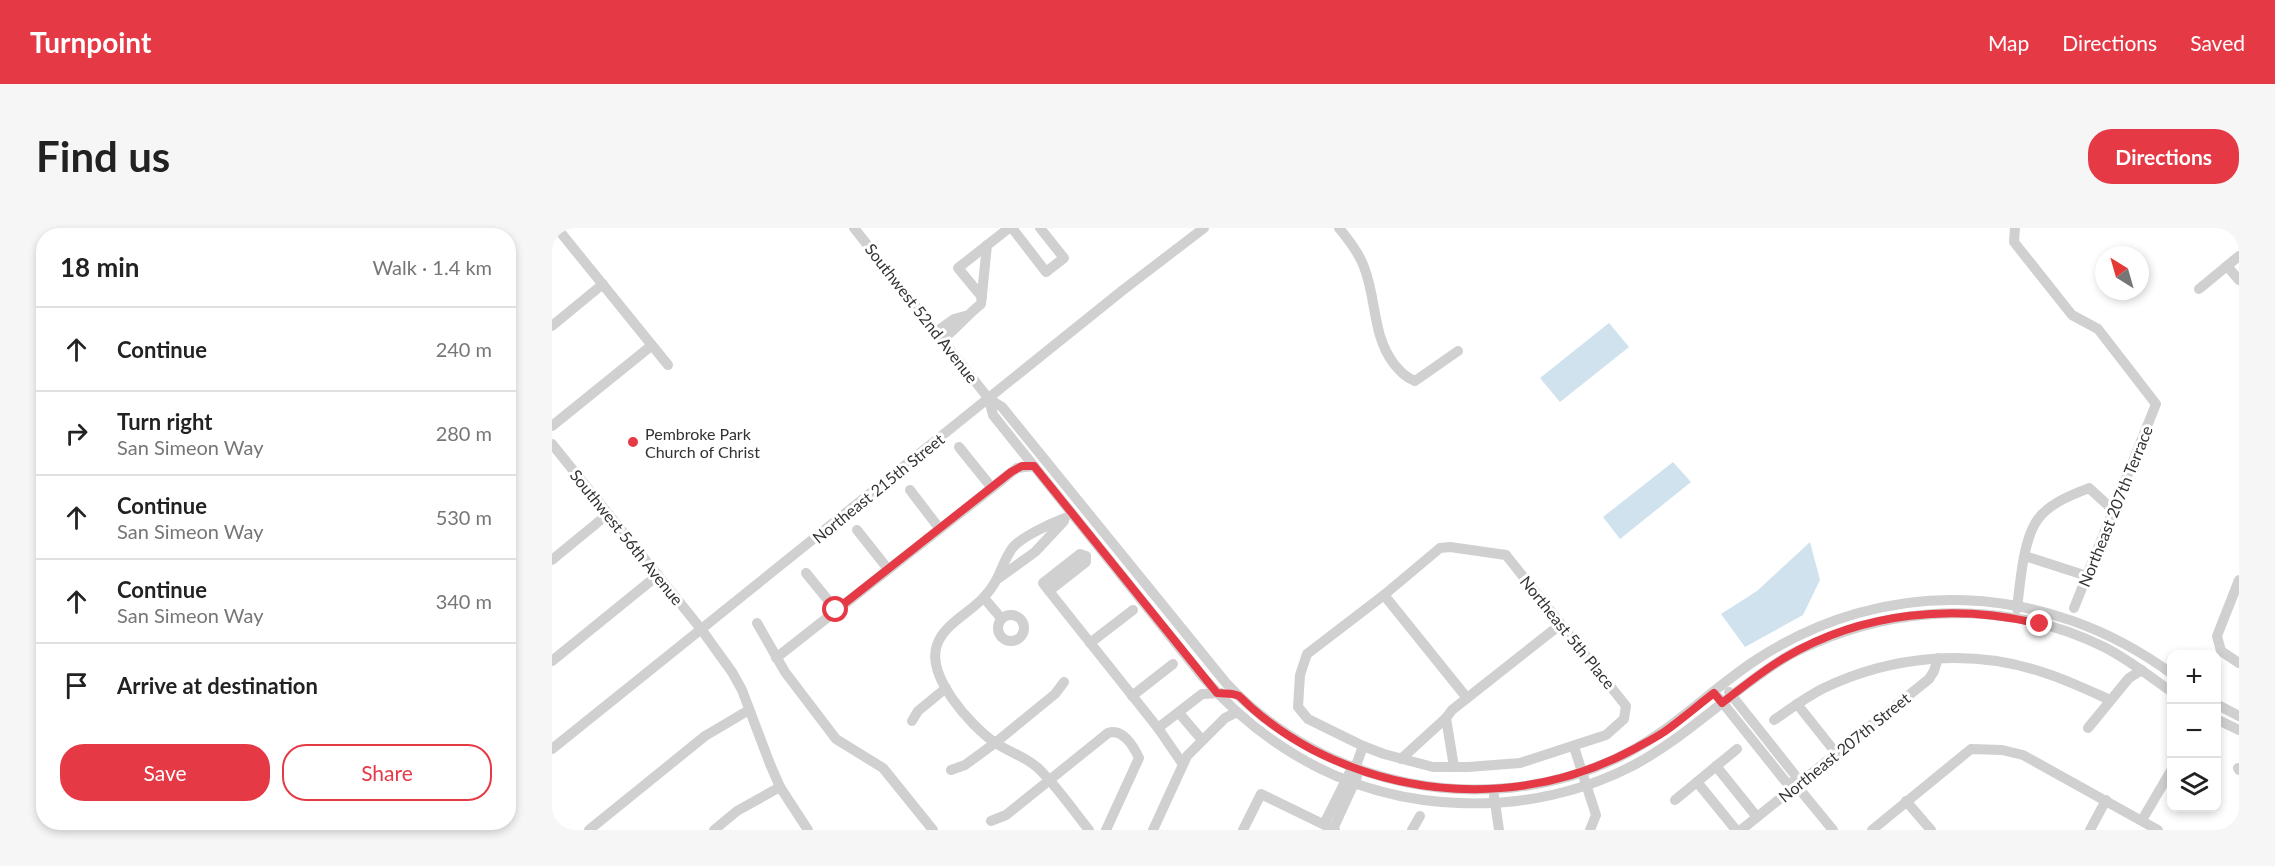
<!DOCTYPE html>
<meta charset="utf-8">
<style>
body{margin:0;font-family:Lato,sans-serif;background:#f6f6f6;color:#222}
.controls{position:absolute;right:18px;bottom:18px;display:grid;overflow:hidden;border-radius:12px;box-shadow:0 3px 9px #0003}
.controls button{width:54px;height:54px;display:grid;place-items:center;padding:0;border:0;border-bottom:2px solid #e0e0e0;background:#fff;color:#222;font:30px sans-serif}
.compass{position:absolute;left:1543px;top:18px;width:54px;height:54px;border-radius:50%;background:#fff;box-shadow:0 3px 9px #0003;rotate:323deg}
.stop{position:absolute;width:18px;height:18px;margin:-14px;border:4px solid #e63946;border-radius:50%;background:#fff}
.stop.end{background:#e63946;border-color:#fff;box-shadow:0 2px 6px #0008}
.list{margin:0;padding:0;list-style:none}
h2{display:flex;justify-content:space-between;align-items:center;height:78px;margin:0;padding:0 24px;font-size:26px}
h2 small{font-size:20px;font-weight:400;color:#767676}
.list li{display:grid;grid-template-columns:39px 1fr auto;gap:18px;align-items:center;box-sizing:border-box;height:84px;padding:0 24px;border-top:2px solid #e0e0e0}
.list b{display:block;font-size:22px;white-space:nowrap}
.list p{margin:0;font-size:20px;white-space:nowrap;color:#767676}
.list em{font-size:20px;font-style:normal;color:#767676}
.actions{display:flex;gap:12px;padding:18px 24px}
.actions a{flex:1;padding:14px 0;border:2px solid #e63946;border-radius:24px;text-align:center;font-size:21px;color:#e63946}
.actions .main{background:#e63946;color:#fff}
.icon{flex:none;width:33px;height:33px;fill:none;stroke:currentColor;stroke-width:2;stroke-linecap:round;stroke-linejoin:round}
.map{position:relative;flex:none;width:1687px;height:602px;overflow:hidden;border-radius:24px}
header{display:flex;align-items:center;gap:36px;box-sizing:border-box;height:84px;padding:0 30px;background:#e63946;color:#fff}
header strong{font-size:28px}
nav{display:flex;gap:33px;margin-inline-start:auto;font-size:21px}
.intro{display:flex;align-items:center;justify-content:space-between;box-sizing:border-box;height:144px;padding:0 36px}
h1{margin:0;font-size:42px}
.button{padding:15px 27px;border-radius:24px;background:#e63946;color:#fff;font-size:21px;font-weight:700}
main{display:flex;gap:36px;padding:0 36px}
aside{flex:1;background:#fff;border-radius:24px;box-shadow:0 3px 9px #0003}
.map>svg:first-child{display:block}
</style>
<header>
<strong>Turnpoint</strong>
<nav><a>Map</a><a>Directions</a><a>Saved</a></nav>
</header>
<div class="intro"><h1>Find us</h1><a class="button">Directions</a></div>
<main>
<aside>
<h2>18 min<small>Walk · 1.4 km</small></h2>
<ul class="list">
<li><svg class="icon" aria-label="ahead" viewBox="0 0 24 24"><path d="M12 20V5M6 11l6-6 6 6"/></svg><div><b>Continue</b></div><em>240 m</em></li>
<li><svg class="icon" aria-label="right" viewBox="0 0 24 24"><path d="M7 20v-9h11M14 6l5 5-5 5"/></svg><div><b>Turn right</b><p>San Simeon Way</p></div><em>280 m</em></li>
<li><svg class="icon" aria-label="ahead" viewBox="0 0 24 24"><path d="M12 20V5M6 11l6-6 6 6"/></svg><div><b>Continue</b><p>San Simeon Way</p></div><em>530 m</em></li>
<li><svg class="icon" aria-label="ahead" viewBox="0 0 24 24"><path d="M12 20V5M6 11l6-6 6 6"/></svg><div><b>Continue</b><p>San Simeon Way</p></div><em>340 m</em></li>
<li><svg class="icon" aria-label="arrive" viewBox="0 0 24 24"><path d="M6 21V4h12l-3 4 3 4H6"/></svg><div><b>Arrive at destination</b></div></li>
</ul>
<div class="actions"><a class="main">Save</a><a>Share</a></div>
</aside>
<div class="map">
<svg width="1687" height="602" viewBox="0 0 1687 602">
<rect width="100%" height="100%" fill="#fff"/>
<g fill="#cfe2ee">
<path d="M1057 95 1077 119 1008 174 988 150Z"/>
<path d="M1121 234 1139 254 1068 311 1051 289Z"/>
<path d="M1258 314 1268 352 1251 387 1193 419 1169 386 1205 363Z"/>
</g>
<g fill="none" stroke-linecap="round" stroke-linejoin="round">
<g stroke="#d0d0d0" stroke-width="10">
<path d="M5 0 116 137"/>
<path d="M302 0 437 171 450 179 674 455C772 559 933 592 1063 531 1118 506 1155 464 1204 432 1334 346 1495 354 1620 446"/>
<path d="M460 0 494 44 512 30 488 0"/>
<path d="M787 0C797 12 807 25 812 39 825 72 820 107 842 136 849 144 853 149 863 153L906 123"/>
<path d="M1463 0 1462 14 1520 87 1546 101 1604 176 1522 380"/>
<path d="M1675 38 1687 52"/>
<path d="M1647 61 1687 28"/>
<path d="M430 69 406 40 457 0"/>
<path d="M0 98 51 56"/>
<path d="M385 103 402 91 413 88"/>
<path d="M391 111C405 100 415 87 429 76L435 17"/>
<path d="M437 171 441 187 651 449C678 480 709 507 745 528 845 588 979 591 1082 537 1136 508 1179 463 1231 431 1246 421 1263 415 1280 408 1368 375 1467 377 1552 419 1576 431 1597 448 1620 464"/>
<path d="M0 198 99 118"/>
<path d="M0 216 149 401 180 444 190 462 218 536 228 559 256 602"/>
<path d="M440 260 465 240 482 238"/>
<path d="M358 262 387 300"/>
<path d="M513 290C500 295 466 310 459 322 448 339 448 352 432 369 418 385 392 396 385 417 374 448 418 497 442 514 456 524 476 529 488 542 506 560 521 582 537 602"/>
<path d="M305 302 336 341"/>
<path d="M898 319 954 327 1074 478 1072 491 1054 507 968 535 916 539H881L832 526 811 518 756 491 746 479 748 447 755 426 832 367 888 320Z"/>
<path d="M1473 328 1535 348"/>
<path d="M0 332 56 286"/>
<path d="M254 345 284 382"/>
<path d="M447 350 483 324 512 293"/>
<path d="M1687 352 1665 408 1669 423 1687 435"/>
<path d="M497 363 534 334V328L528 326 491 355 497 363 606 500 630 535"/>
<path d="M832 367 915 470"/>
<path d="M432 370 449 390"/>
<path d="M1465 381C1468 356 1471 311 1486 291 1498 275 1519 267 1537 260L1561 282"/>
<circle cx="459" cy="400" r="13"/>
<path d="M205 395 233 444 284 511 331 540 381 602"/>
<path d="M538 415 581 382"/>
<path d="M224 430 440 260 407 219"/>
<path d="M0 433 106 347"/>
<path d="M1177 464 1243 547 1244 557"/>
<path d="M580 468 621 436"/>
<path d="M1166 469 1234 554 1244 557 1281 602"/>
<path d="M1245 476 1284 525"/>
<path d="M1664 476 1687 488"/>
<path d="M627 485 650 512"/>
<path d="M894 490 902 539"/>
<path d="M1664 491 1687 502"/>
<path d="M1222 492C1238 481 1254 469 1272 460 1339 428 1418 420 1490 444 1513 451 1536 462 1558 472"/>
<path d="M360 493 366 483 394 460"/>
<path d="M606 500 650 466 669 465"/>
<path d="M1536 500 1577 450 1590 442"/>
<path d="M1022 519 1044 587 1038 602"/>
<path d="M0 521 571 62 652 0"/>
<path d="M849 531 894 490 900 482 1009 396"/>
<path d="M1164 538 1205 589"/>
<path d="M1686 540 1687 542"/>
<path d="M399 542 413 537 443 515 503 466 512 454"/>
<path d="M1145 554 1184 602"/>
<path d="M942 568 947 602"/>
<path d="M1123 572 1185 521"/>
<path d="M1354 573 1379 602"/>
<path d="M1590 592 1620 541"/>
<path d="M439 593 454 587 556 505C570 500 581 517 587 530L554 602"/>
<path d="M772 596 800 540 805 535 811 518"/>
<path d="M781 601 805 549"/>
<path d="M37 602 153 508 197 482"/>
<path d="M162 602 185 583 228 559"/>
<path d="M601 602 635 528 673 490 685 484"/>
<path d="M691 602 709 566 783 602"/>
<path d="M860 602 868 588"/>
<path d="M1189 602 1377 451 1382 443 1386 430"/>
<path d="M1320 602 1419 521 1450 522 1471 527 1606 602"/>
<path d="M1538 602 1554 572"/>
</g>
</g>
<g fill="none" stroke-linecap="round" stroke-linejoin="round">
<path stroke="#e63946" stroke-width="8" d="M284 382 459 244 470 238H482L665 465C672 466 682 465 687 468 692 472 696 477 701 481 718 496 740 511 761 522 863 574 983 575 1084 520 1093 515 1103 510 1112 504 1129 492 1145 478 1162 465L1170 475C1191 459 1211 442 1234 429 1310 384 1403 375 1488 396"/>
</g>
<circle fill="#e63946" stroke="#fff" stroke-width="2" cx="81" cy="214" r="6"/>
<g text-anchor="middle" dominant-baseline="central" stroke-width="6" stroke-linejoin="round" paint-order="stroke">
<g font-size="16" fill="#333" stroke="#fff">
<text transform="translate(370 85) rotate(52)">Southwest 52nd Avenue</text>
<text transform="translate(326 260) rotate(-39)">Northeast 215th Street</text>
<text transform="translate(1563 278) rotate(-68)">Northeast 207th Terrace</text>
<text transform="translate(75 309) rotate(51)">Southwest 56th Avenue</text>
<text transform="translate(1016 404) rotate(51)">Northeast 5th Place</text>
<text transform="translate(1292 519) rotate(-39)">Northeast 207th Street</text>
</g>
<g font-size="16" fill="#333" stroke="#fff" text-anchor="start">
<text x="93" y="205">Pembroke Park<tspan x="93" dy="18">Church of Christ</tspan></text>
</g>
</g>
</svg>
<div class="controls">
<button>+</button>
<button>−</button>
<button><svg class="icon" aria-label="layers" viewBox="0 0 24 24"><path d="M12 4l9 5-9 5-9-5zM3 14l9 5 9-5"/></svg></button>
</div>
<svg class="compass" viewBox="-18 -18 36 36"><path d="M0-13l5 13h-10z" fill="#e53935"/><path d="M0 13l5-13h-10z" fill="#767676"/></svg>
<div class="stop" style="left:284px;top:382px"></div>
<div class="stop end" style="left:1488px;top:396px"></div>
</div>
</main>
